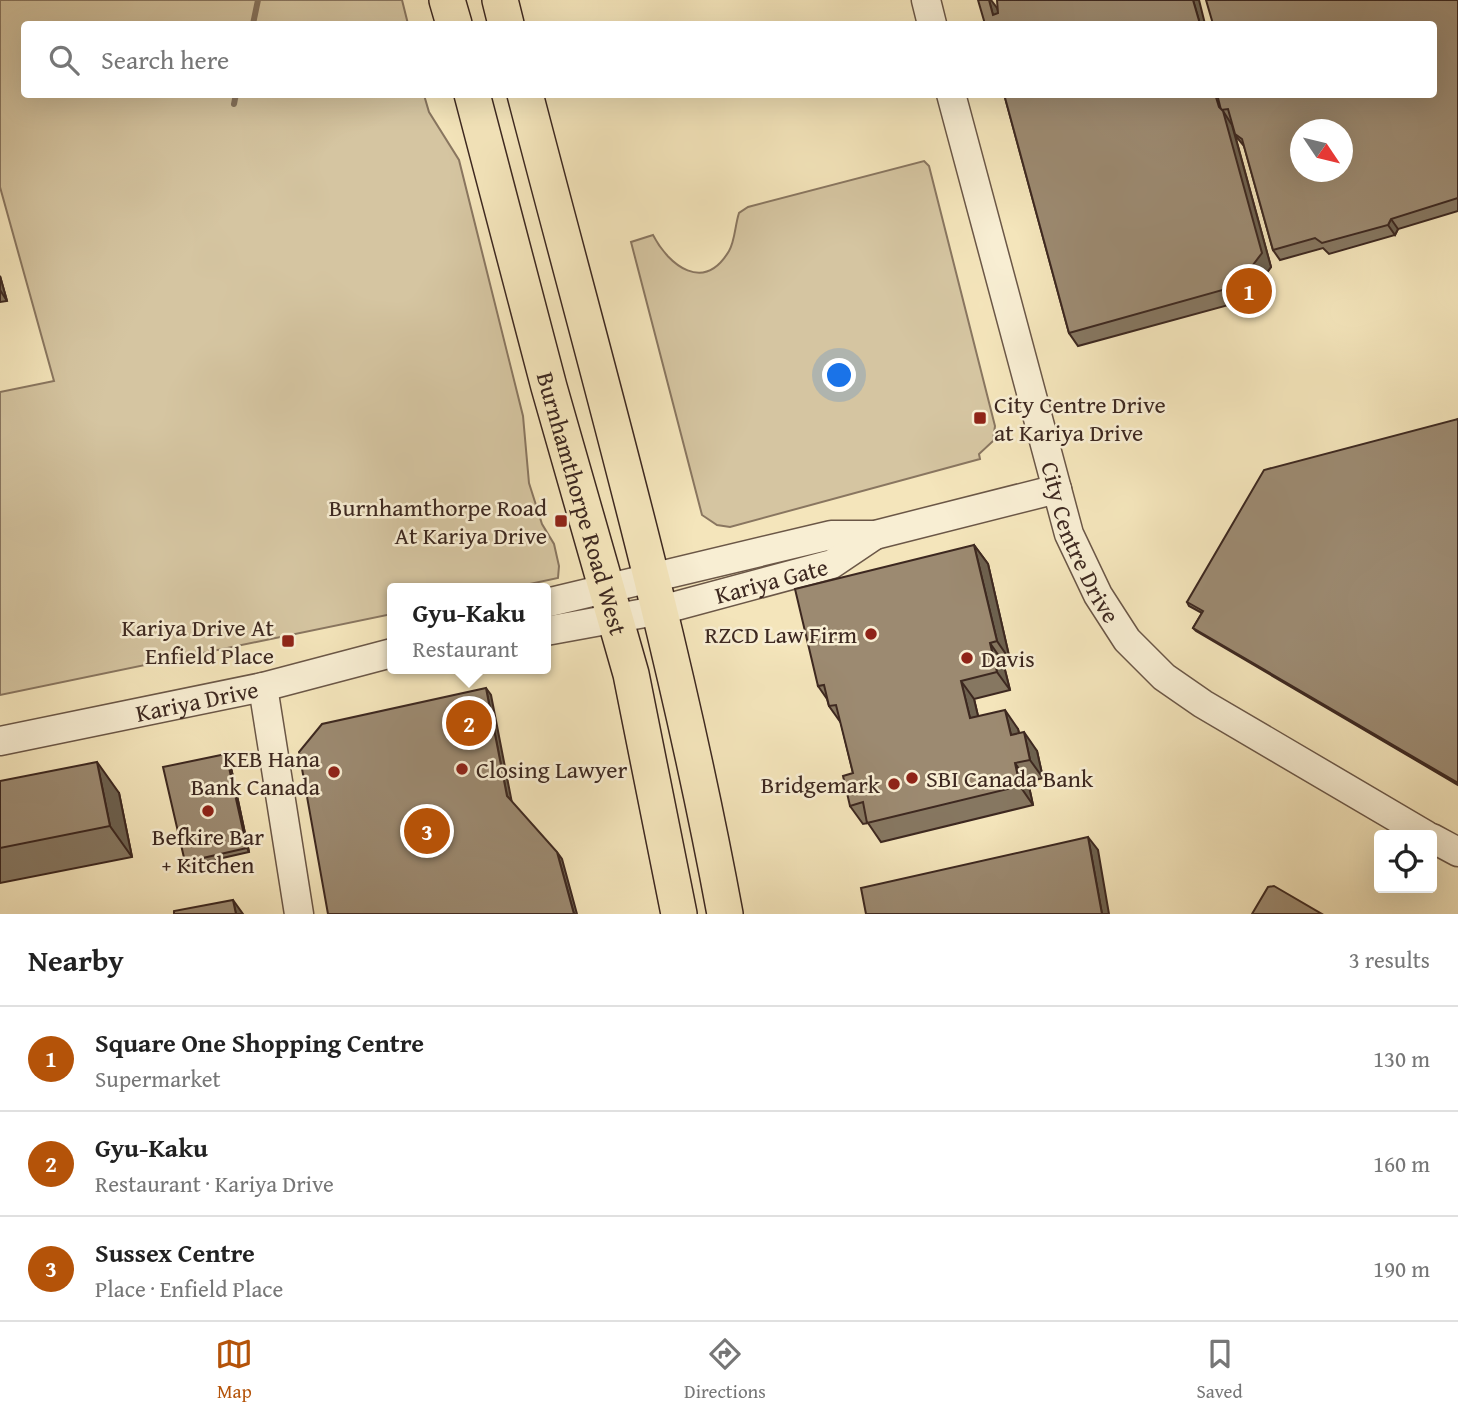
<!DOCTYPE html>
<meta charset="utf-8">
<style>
body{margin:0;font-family:"Gentium Book Plus",serif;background:#f2f2f2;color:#222}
.controls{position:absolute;right:21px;bottom:21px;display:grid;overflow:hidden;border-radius:7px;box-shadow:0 7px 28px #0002}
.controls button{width:63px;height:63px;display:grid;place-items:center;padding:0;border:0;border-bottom:2px solid #e0e0e0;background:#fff;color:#222;font:35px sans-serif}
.compass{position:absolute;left:1290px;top:119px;width:63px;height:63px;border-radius:50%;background:#fff;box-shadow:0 7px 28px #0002;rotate:125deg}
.you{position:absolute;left:840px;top:376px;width:24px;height:24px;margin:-18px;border:5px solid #fff;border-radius:50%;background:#1a73e8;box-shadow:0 0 0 10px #1a73e833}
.badge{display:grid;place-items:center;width:46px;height:46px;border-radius:50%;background:#b45309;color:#fff;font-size:23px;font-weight:700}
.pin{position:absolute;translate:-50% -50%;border:4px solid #fff;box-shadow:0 2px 7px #0006}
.popup{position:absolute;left:387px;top:583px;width:164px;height:91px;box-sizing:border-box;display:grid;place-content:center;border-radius:7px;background:#fff;filter:drop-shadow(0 2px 5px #0005);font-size:23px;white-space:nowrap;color:#767676}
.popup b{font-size:26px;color:#222}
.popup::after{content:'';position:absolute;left:50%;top:100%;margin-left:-14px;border:14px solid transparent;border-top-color:#fff}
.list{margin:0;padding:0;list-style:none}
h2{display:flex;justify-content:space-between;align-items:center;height:91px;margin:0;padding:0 28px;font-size:30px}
h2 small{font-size:23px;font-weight:400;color:#767676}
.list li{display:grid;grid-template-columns:46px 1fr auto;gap:21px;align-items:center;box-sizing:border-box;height:105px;padding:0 28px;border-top:2px solid #e0e0e0}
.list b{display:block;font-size:26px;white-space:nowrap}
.list p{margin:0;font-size:23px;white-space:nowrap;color:#767676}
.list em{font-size:23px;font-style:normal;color:#767676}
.icon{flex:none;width:38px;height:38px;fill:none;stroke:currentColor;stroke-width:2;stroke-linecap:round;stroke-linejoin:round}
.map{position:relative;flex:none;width:1458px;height:914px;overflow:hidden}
.search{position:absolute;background:#fff;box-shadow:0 7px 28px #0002;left:21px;right:21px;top:21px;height:77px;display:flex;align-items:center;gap:18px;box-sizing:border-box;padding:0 24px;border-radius:7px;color:#767676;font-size:26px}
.sheet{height:406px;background:#fff}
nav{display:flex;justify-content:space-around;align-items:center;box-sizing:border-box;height:98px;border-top:2px solid #e0e0e0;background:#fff;font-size:19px;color:#767676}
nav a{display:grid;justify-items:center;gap:4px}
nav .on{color:#b45309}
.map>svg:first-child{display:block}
</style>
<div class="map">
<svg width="1458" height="914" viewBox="0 0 1458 914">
<rect width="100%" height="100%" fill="#f4e5bb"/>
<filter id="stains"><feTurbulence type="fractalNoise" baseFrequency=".00286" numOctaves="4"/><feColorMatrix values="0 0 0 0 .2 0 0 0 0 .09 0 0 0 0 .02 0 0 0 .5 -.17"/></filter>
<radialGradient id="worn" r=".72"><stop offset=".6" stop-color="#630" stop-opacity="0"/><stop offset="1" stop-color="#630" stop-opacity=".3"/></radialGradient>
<g fill="#d5c5a1" stroke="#897660" stroke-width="2">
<path d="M0 0H402L408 24H24V94L424 95 429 112 459 160 523 416 529 483 542 524 554 544 559 566 558 578 511 588H392V614L0 695V392L54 381 0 187Z"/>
<path d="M924 161 929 166 995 426 993 441 979 454 980 459 730 527 717 525 702 515 631 242 653 235C669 266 704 293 729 251 735 241 735 225 739 213L748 207Z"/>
</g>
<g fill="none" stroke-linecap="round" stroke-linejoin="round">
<g stroke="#86735d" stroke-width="6">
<path d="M253 24 258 0"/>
<path d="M234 104 236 94"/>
</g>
<defs>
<g id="minor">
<path d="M926 0 932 24"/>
<path id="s1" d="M951 94 1069 534 1098 595 1127 640 1164 677 1203 704 1426 835"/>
<path d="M546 603 831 535H875L1057 489"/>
<path id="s2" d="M546 631 661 610 832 564 875 535"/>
<path d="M263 687 299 914"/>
<path id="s3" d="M0 741 263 687 392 653"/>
<path d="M1432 838 1458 852"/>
</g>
<g id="major">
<path d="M447 0 454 24"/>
<path d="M500 0 506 24"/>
<path id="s4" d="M472 94 549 387 631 674 679 914"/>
<path d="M525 94C596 367 674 637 725 914"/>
</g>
</defs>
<use href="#minor" stroke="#6b5747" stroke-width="31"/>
<use href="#major" stroke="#3d2820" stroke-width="38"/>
<use href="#minor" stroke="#f8eed3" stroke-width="28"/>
<use href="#major" stroke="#f4e5bb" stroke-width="35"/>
</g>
<g fill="#867761" stroke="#3d2820" stroke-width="2">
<path d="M1458 0V211L1398 229 1395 235 1329 254 1323 248 1280 260 1273 250 1244 146 1235 135 1271 267 1247 300 1078 346 1069 333 1004 94H1433Z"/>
<path d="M0 276 7 301 0 302Z"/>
<path d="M1458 419V785L1196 631 1193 628 1202 613 1189 606 1187 602Z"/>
<path d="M974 545 988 564 1010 660 1003 662 1010 690 974 699 978 716 1018 729 1019 733 1037 751 1043 778 1028 782 1033 805 881 842 868 823 863 824 850 806 853 773 841 723 829 706 827 699 818 686Z"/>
<path d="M229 758 249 852 187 866 185 862Z"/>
<path d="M0 781 119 793 132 857 0 883Z"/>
</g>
<g fill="#6d614f" stroke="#3d2820" stroke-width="2">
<path d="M989 0H991L997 8 1002 24 993 15Z"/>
<path d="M1193 0H1199L1205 24H1200Z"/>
<path d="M1223 111 1232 125 1271 267 1247 300 1237 286Z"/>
<path d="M1391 219 1398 229 1395 235 1388 225Z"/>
<path d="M0 276 7 301 0 290Z"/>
<path d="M974 545 988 564 1010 660 997 641Z"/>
<path d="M990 643 1003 662 1010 690 997 672Z"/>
<path d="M961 681 974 699 983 737 970 718Z"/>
<path d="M486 688 491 695 512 803 507 796Z"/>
<path d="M1005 710 1018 729 1024 754 1011 735Z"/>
<path d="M1024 732 1037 751 1043 778 1030 760Z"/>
<path d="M226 754 229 758 249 852 247 848Z"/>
<path d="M97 762 119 793 132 857 110 826Z"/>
<path d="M1015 763 1028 782 1033 805 1020 786Z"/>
<path d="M1088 837 1098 850 1109 914H1102Z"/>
<path d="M557 852 562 859 577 914H574Z"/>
<path d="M233 900 243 914H236Z"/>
</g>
<g fill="#9c8a71" stroke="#3d2820" stroke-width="2" fill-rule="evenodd">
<path d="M978 0H989L993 15 998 13 997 0H1193L1200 24H985Z"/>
<path d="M1206 0H1458V198L1391 219 1388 225 1322 243 1315 238 1273 250 1242 139 1235 134 1228 109 1221 110 1217 94H1433V24H1213ZM1300 130H1342V172H1300Z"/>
<path d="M1004 94H1215L1219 107 1223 111 1262 253 1237 286 1069 333Z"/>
<path d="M1458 419V783L1193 628 1203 611 1187 602 1264 470Z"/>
<path d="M974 545 997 641 990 643 997 672 961 681 970 718 1005 710 1011 735 1024 732 1030 760 1015 763 1020 786 867 823 863 802 850 806 843 776 853 773 836 705 829 706 824 685 818 686 795 589Z"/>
<path d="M486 688 507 796 557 852 574 914H328L299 752 322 724Z"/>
<path d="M226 754 247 848 185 862 163 767Z"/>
<path d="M97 762 110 826 0 848V781Z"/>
<path d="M1088 837 1102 914H866L861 888Z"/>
<path d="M1274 886 1322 914H1252L1268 887Z"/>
<path d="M233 900 236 914H174V911Z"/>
</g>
<g fill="#8f2418" stroke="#f8eed3" stroke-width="2.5">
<rect x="973" y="411" width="14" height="14" rx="3.5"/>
<rect x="554" y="514" width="14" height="14" rx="3.5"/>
<circle cx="871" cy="634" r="7"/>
<rect x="281" y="634" width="14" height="14" rx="3.5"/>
<circle cx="967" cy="658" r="7"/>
<circle cx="462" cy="769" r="7"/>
<circle cx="334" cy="772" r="7"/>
<circle cx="912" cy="778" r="7"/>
<circle cx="894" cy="784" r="7"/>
<circle cx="208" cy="811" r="7"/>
</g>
<g text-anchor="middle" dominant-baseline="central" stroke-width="5" stroke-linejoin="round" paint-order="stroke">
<g font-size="24" fill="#3d2820" stroke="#f8eed3" text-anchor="end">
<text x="994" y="404" text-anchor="start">City Centre Drive<tspan x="994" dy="28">at Kariya Drive</tspan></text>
<text x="547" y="507">Burnhamthorpe Road<tspan x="547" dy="28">At Kariya Drive</tspan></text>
<text x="274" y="627">Kariya Drive At<tspan x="274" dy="28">Enfield Place</tspan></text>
<text x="857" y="634">RZCD Law Firm</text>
<text x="981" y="658" text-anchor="start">Davis</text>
<text x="320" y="758">KEB Hana<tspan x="320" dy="28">Bank Canada</tspan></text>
<text x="476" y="769" text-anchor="start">Closing Lawyer</text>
<text x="926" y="778" text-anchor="start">SBI Canada Bank</text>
<text x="880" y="784">Bridgemark</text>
<text x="208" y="836" text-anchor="middle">Befkire Bar<tspan x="208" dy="28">+ Kitchen</tspan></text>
</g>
<g font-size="24" fill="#3d2820" stroke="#f8eed3">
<text stroke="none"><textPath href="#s4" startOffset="424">Burnhamthorpe Road West</textPath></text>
<text stroke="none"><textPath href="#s1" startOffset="467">City Centre Drive</textPath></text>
<text stroke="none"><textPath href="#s2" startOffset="231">Kariya Gate</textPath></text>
<text stroke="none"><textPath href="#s3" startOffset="201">Kariya Drive</textPath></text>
</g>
</g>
<rect width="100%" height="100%" filter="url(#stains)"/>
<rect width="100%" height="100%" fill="url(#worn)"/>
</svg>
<div class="controls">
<button><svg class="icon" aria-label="locate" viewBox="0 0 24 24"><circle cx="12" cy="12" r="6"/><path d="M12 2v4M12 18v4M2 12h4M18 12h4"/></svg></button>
</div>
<svg class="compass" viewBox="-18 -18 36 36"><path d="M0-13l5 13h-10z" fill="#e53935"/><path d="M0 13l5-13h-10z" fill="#767676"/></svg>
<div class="you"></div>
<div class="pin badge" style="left:1249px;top:291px">1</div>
<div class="pin badge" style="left:469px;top:723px">2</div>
<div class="popup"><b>Gyu-Kaku</b>Restaurant</div>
<div class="pin badge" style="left:427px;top:831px">3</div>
<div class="search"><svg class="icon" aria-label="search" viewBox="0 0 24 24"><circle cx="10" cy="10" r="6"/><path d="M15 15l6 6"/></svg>Search here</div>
</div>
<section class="sheet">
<h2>Nearby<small>3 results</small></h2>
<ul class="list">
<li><span class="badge">1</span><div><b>Square One Shopping Centre</b><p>Supermarket</p></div><em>130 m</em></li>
<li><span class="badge">2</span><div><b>Gyu-Kaku</b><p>Restaurant · Kariya Drive</p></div><em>160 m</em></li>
<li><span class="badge">3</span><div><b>Sussex Centre</b><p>Place · Enfield Place</p></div><em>190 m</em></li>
</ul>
</section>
<nav>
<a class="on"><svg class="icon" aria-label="map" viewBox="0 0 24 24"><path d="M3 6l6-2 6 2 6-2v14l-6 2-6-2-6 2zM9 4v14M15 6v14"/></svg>Map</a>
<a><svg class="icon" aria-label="directions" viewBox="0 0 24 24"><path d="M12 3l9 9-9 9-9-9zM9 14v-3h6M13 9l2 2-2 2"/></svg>Directions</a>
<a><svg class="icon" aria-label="saved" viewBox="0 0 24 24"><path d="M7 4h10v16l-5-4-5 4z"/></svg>Saved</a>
</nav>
